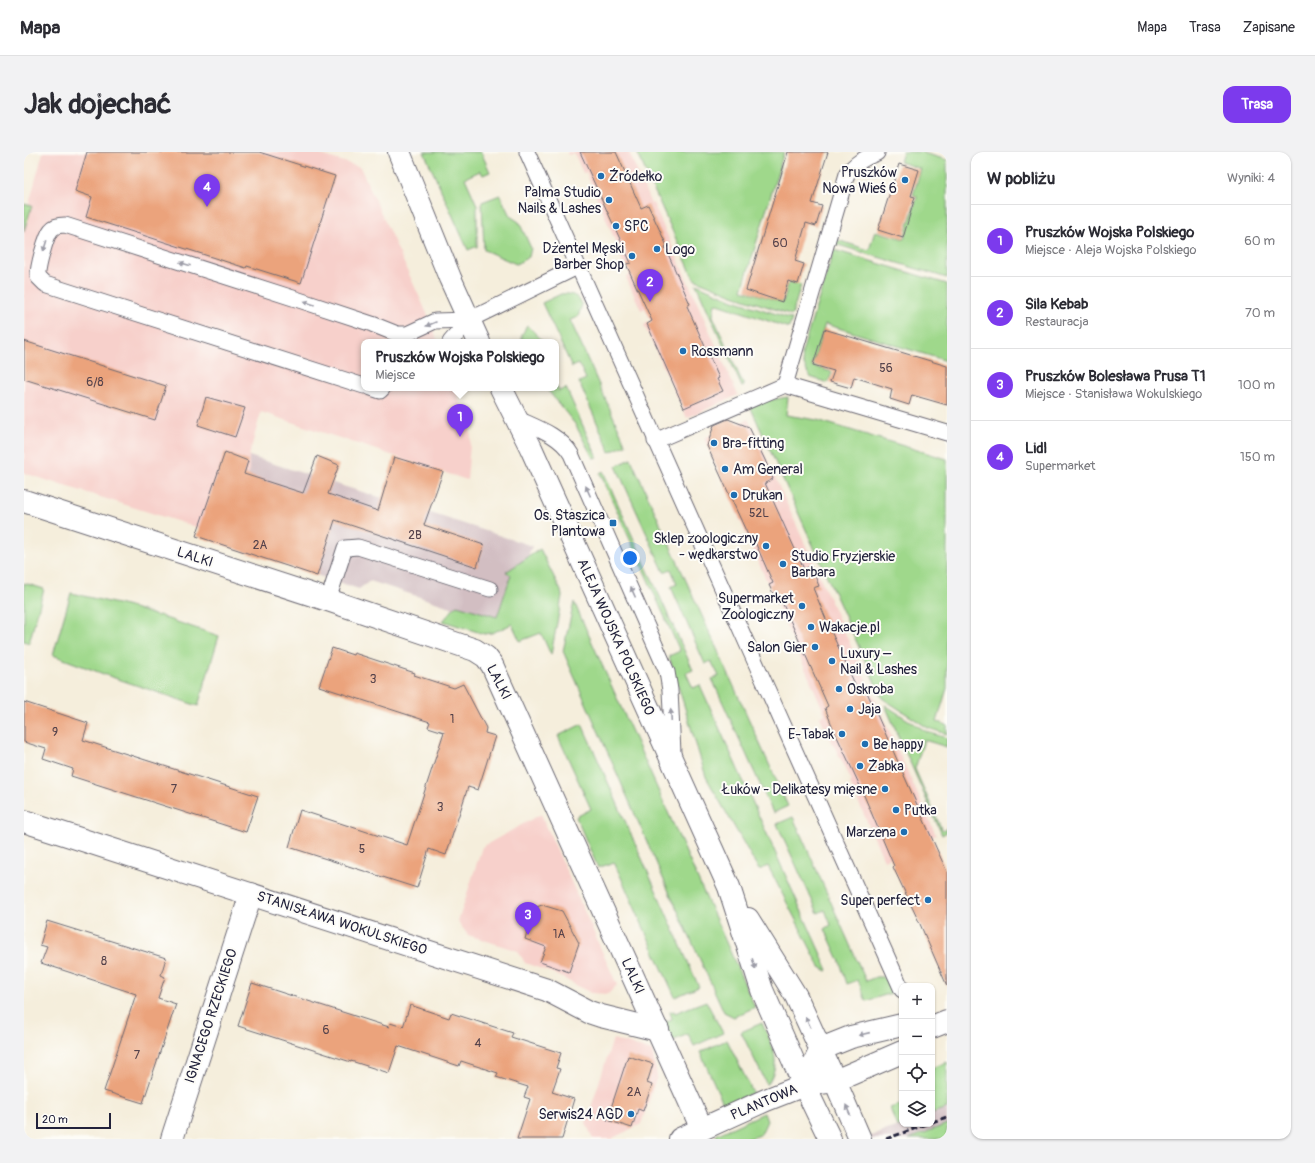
<!DOCTYPE html>
<html lang="pl">
<meta charset="utf-8">
<style>
body{margin:0;font-family:Pangolin,sans-serif;background:#f2f2f3;color:#2b2b33}
.controls{position:absolute;right:12px;bottom:12px;display:grid;overflow:hidden;border-radius:8px;box-shadow:0 1px 3px #0004}
.controls button{width:36px;height:36px;display:grid;place-items:center;padding:0;border:0;border-bottom:1px solid #e1e1e2;background:#fff;color:#2b2b33;font:20px sans-serif}
.scale{position:absolute;left:12px;bottom:10px;width:75px;box-sizing:border-box;padding-left:4px;border:2px solid #22223b;border-top:0;font-size:11px;line-height:14px;white-space:nowrap;color:#22223b;-webkit-text-stroke:3px #fdfcf7;paint-order:stroke}
.you{position:absolute;left:606px;top:406px;width:14px;height:14px;margin:-10px;border:3px solid #fff;border-radius:50%;background:#1a73e8;box-shadow:0 0 0 6px #1a73e833}
.badge{display:grid;place-items:center;width:26px;height:26px;border-radius:50%;background:#7c3aed;color:#fff;font-size:13px;font-weight:700}
.pin{position:absolute;translate:-50% -33px;filter:drop-shadow(0 1px 2px #0008)}
.pin::after{content:'';position:absolute;top:21px;width:14px;height:12px;background:inherit;clip-path:polygon(0 0,100% 0,50% 100%)}
.popup{position:absolute;left:337px;top:187px;width:198px;height:52px;box-sizing:border-box;display:grid;place-content:center;border-radius:8px;background:#fff;filter:drop-shadow(0 1px 3px #0005);font-size:13px;white-space:nowrap;color:#7c7c81}
.popup b{font-size:15px;color:#2b2b33}
.popup::after{content:'';position:absolute;left:50%;top:100%;margin-left:-8px;border:8px solid transparent;border-top-color:#fff}
.list{margin:0;padding:0;list-style:none}
h2{display:flex;justify-content:space-between;align-items:center;height:52px;margin:0;padding:0 16px;font-size:17px}
h2 small{font-size:13px;font-weight:400;color:#7c7c81}
.list li{display:grid;grid-template-columns:26px 1fr auto;gap:12px;align-items:center;box-sizing:border-box;height:72px;padding:0 16px;border-top:1px solid #e1e1e2}
.list b{display:block;font-size:15px;white-space:nowrap}
.list p{margin:0;font-size:13px;white-space:nowrap;color:#7c7c81}
.list em{font-size:13px;font-style:normal;color:#7c7c81}
.icon{flex:none;width:22px;height:22px;fill:none;stroke:currentColor;stroke-width:2;stroke-linecap:round;stroke-linejoin:round}
.map{position:relative;flex:none;width:923px;height:987px;overflow:hidden;border-radius:12px}
header{display:flex;align-items:center;gap:24px;box-sizing:border-box;height:56px;padding:0 20px;background:#fff;border-bottom:1px solid #e1e1e2}
header strong{font-size:19px}
nav{display:flex;gap:22px;margin-inline-start:auto;font-size:14px}
.intro{display:flex;align-items:center;justify-content:space-between;box-sizing:border-box;height:96px;padding:0 24px}
h1{margin:0;font-size:28px}
.button{padding:10px 18px;border-radius:12px;background:#7c3aed;color:#fff;font-size:14px;font-weight:700}
main{display:flex;gap:24px;padding:0 24px}
aside{flex:1;background:#fff;border-radius:12px;box-shadow:0 1px 3px #0004}
.map>svg:first-child{display:block}
</style>
<header>
<strong>Mapa</strong>
<nav><a>Mapa</a><a>Trasa</a><a>Zapisane</a></nav>
</header>
<div class="intro"><h1>Jak dojechać</h1><a class="button">Trasa</a></div>
<main>
<div class="map">
<svg width="923" height="987" viewBox="0 0 923 987">
<rect width="100%" height="100%" fill="#fdfcf7"/>
<filter id="ink" filterUnits="userSpaceOnUse"><feTurbulence type="fractalNoise" baseFrequency=".025" numOctaves="2"/><feDisplacementMap in="SourceGraphic" scale="8" xChannelSelector="R" yChannelSelector="G"/><feConvolveMatrix kernelMatrix="1 2 1 2 8 2 1 2 1" color-interpolation-filters="sRGB"/></filter>
<filter id="wash" filterUnits="userSpaceOnUse"><feTurbulence type="fractalNoise" baseFrequency=".012" numOctaves="4" result="noise"/><feDisplacementMap in="SourceGraphic" scale="16" xChannelSelector="R" yChannelSelector="G"/><feGaussianBlur stdDeviation="0.9" result="paint"/><feColorMatrix in="noise" values="0 0 0 0 0 0 0 0 0 0 0 0 0 0 0 0 0 1.4 0 .05"/><feComposite in="paint" operator="in"/></filter>
<g filter="url(#wash)">
<rect width="100%" height="100%" fill="#f5eedc"/>
<g fill="#f7d0cb">
<path d="M19 0H288L336 15 406 168 414 190H340V236H431L447 281 443 328 237 260 225 304V323L196 313 175 376 0 321V71Z"/>
<path d="M543 0H605L627 52 629 51 714 243 663 266 620 173 627 169 621 156 617 158 602 125 606 123 602 113H600L596 104 597 102 562 20 559 21 550 1 544 3Z"/>
<path d="M724 267 726 272H727L912 683 860 708 826 631 828 629 800 574 796 565 801 562 680 286Z"/>
<path d="M517 662 593 833 584 842 567 841 529 821 501 811 494 799 444 783 434 770 458 695Z"/>
<path d="M589 887 628 899 633 924 617 972 587 987H569L562 971Z"/>
</g>
<g fill="#d2bec2">
<path d="M225 304 322 335 385 354 508 394 476 471 346 429 335 437 173 384 196 313 225 323Z"/>
<path d="M923 956V972L885 987H840L879 972H908V961Z"/>
</g>
<g fill="#9fd88b" stroke="#607d63">
<path d="M400 0H457L466 20 459 23 456 19 441 26 453 53V95H451L444 98Z"/>
<path d="M613 0H760L718 138 759 150 765 130 777 133 768 163 709 143 670 127Z"/>
<path d="M879 0H896L923 8V126L811 92 813 88 845 98 851 79 880 87 893 45 889 43 897 17 876 10Z"/>
<path d="M476 43 486 64 495 70 507 96 505 105 492 112 460 98 458 50Z"/>
<path d="M0 52 8 54 0 79Z"/>
<path d="M810 98 923 132V209L801 172 788 214 808 220 804 231 786 225C781 216 778 210 778 200Z"/>
<path d="M672 132 709 148 768 167 765 176 691 151 689 164 720 234 718 235Z"/>
<path d="M537 142C547 141 553 143 558 152L554 165 546 168 602 293 586 300 555 230 562 227 555 212 548 215 518 151Z"/>
<path d="M503 173 520 190H498V183Z"/>
<path d="M532 233 535 239 542 236 573 305 569 306 551 272 522 236H532Z"/>
<path d="M764 245 762 263 793 268 923 307V536L913 570 923 573V582L904 576 858 546 726 254 740 249Z"/>
<path d="M607 307 764 654 749 661 688 527 695 524 687 509 681 512 647 435 653 432 647 417 640 420 592 314Z"/>
<path d="M579 319 669 518 662 521 669 536 676 533 804 818 803 819 796 815 744 714 735 718 682 625 645 504 656 499 576 321Z"/>
<path d="M516 397 537 439 538 444 527 503 517 481 496 489 488 472 468 481 460 482 419 469 433 453 473 465 487 423 482 420Z"/>
<path d="M0 431 20 437 5 491 0 489Z"/>
<path d="M47 441 110 456 133 464 135 463 141 466 195 484 174 554 85 524 29 503Z"/>
<path d="M550 450 731 855 710 865 700 860 646 742 539 499Z"/>
<path d="M861 553 903 580 923 586V595L900 588 891 617 918 678 923 676V680L918 683Z"/>
<path d="M558 572 675 835 651 845 590 710 574 716 552 665 567 657 534 584Z"/>
<path d="M769 665 842 829 852 825H859L863 830 868 841 842 849 834 828 823 832 816 810 801 777 807 773 801 758 794 761 753 672Z"/>
<path d="M682 849 699 881 670 894 664 882 648 889 640 870 648 867 646 860 650 859 651 861Z"/>
<path d="M738 871C748 894 759 909 743 933L717 880Z"/>
<path d="M703 888 729 941 700 953 676 900Z"/>
<path d="M923 910V956L908 961V916Z"/>
<path d="M878 952V972H879L873 975 866 956Z"/>
<path d="M740 961 743 969 737 982 725 987H694L692 983Z"/>
<path d="M923 972V987H885Z"/>
</g>
<g id="blocks">
<g fill="#eba37b">
<path d="M63 0H235L311 24 277 131 223 114 222 116 62 65 68 45 51 39Z"/>
<path d="M556 0H592L617 56 624 53 643 94 641 95 666 152 663 154 695 226 693 227 699 239 660 256 623 172 628 169 602 112 607 111Z"/>
<path d="M764 0H804L788 51 798 54 792 74 782 71 771 109 780 112 774 132 764 129 758 150 722 138Z"/>
<path d="M875 12 895 18 887 44 891 45 879 86 854 78Z"/>
<path d="M800 177 923 214V253L888 243 885 253 866 247 868 237 830 225 827 236 806 230 810 219 789 213Z"/>
<path d="M0 189 142 234 131 268 0 227Z"/>
<path d="M182 245 221 256 211 285 174 273Z"/>
<path d="M704 267 725 275 741 308 749 327 741 331 780 417 787 414 795 434 789 436 807 479 835 541 842 538 923 720V834L896 772 869 715 870 714 836 634 809 576 801 556 804 554 758 450 754 452 745 433 749 431 731 390 728 392 683 294 690 273Z"/>
<path d="M201 300 224 309 220 322 279 341 293 304 315 313 304 342 354 359 370 305 419 320 400 373 460 393 453 415 311 368 293 424 172 384Z"/>
<path d="M308 496 329 503 330 501 391 521 390 523 430 536 439 532 462 576 461 581 471 584 454 638 444 635 422 703 405 697 393 736 265 695 276 658 383 693 420 580 404 575 406 570 295 534Z"/>
<path d="M0 550 64 571 59 588 234 644 222 680 47 624 49 617 19 607 22 597 0 590Z"/>
<path d="M518 753 538 759 555 791 545 820 516 810 522 795 501 787 510 756Z"/>
<path d="M23 769 142 806 137 823 141 825 134 846 152 852 119 951 80 939 112 842 17 811 23 795 16 793Z"/>
<path d="M228 831 365 875 366 871 379 875 386 853 425 866 427 861 489 881 487 885 537 901 532 916 536 917 528 940 550 947 538 987H493L506 947 500 945 504 935 472 925 474 921 437 909 435 914 374 894 365 921 327 909V910L214 874Z"/>
<path d="M604 904 629 912 623 931 628 933 619 959 614 957 608 976 583 968Z"/>
</g>
</g>
</g>
<g filter="url(#ink)">
<use href="#blocks" fill-opacity="0" stroke="#6c6973" stroke-width="1"/>
<g fill="none" stroke-linecap="round" stroke-linejoin="round">
<defs>
<g id="lane">
<path d="M503 0 878 838"/>
<path d="M426 190 445 168"/>
<path d="M761 233 823 22C831 11 840 6 853 1"/>
<path d="M340 234 21 132 14 125C13 117 22 84 27 78 30 74 36 73 41 73L272 147 348 172 373 182H383L411 169 445 168 553 115"/>
<path d="M347 236 356 239 359 236"/>
<path d="M492 266C511 275 536 283 547 302L643 520 646 538 649 601"/>
<path d="M631 289 761 233 923 281"/>
<path d="M304 448 321 396 334 395 466 437"/>
</g>
<g id="street">
<path d="M0 349 304 448 451 498 462 505 468 513 678 977"/>
<path d="M0 669 523 838 565 860 577 864 634 878"/>
<path d="M908 875 923 869"/>
<path d="M780 933 797 897 827 885 878 873"/>
<path d="M148 987 227 742"/>
<path d="M656 987 742 948 780 933 811 929 878 900"/>
</g>
<g id="secondary">
<path d="M375 0 426 126 455 190"/>
<path d="M477 236 507 296 705 735 738 838 780 933 806 987"/>
<path d="M724 767 772 844 811 929 836 987"/>
</g>
</defs>
<use href="#lane" stroke="#6c6973" stroke-width="17"/>
<use href="#street" stroke="#6c6973" stroke-width="24"/>
<use href="#secondary" stroke="#6c6973" stroke-width="24"/>
<use href="#lane" stroke="#fff" stroke-width="15"/>
<use href="#street" stroke="#fff" stroke-width="22"/>
<use href="#secondary" stroke="#fff" stroke-width="22"/>
<g stroke="#22223b" stroke-width="3" stroke-dasharray="6 3" stroke-linecap="butt">
<path d="M908 970 923 965"/>
<path d="M862 987 903 972"/>
</g>
</g>
<defs><path id="oneway-solid" d="M-6-.8H1V-3.2L6.5 0L1 3.2V.8H-6Z"/></defs>
<g fill="#9c9ca7">
<use href="#oneway-solid" transform="translate(21 94) rotate(107)"/>
<use href="#oneway-solid" transform="translate(161 112) rotate(-163)"/>
<use href="#oneway-solid" transform="translate(285 151) rotate(-161)"/>
<use href="#oneway-solid" transform="translate(407 172) rotate(157)"/>
<use href="#oneway-solid" transform="translate(564 339) rotate(-114)"/>
<use href="#oneway-solid" transform="translate(609 440) rotate(-114)"/>
<use href="#oneway-solid" transform="translate(647 563) rotate(-93)"/>
<use href="#oneway-solid" transform="translate(730 812) rotate(72)"/>
<use href="#oneway-solid" transform="translate(784 870) rotate(-115)"/>
<use href="#oneway-solid" transform="translate(840 882) rotate(167)"/>
<use href="#oneway-solid" transform="translate(824 958) rotate(-113)"/>
</g>
</g>
<g fill="#1f6fb2" stroke="#fdfcf7" stroke-width="1.5">
<circle cx="577" cy="24" r="4"/>
<circle cx="881" cy="28" r="4"/>
<circle cx="585" cy="48" r="4"/>
<circle cx="592" cy="74" r="4"/>
<circle cx="633" cy="97" r="4"/>
<circle cx="608" cy="104" r="4"/>
<circle cx="659" cy="199" r="4"/>
<circle cx="690" cy="291" r="4"/>
<circle cx="701" cy="317" r="4"/>
<circle cx="710" cy="343" r="4"/>
<rect x="585" y="367" width="8" height="8" rx="2"/>
<circle cx="742" cy="394" r="4"/>
<circle cx="759" cy="412" r="4"/>
<circle cx="778" cy="454" r="4"/>
<circle cx="787" cy="475" r="4"/>
<circle cx="791" cy="495" r="4"/>
<circle cx="808" cy="509" r="4"/>
<circle cx="815" cy="537" r="4"/>
<circle cx="826" cy="557" r="4"/>
<circle cx="818" cy="582" r="4"/>
<circle cx="841" cy="592" r="4"/>
<circle cx="836" cy="614" r="4"/>
<circle cx="861" cy="637" r="4"/>
<circle cx="872" cy="658" r="4"/>
<circle cx="880" cy="680" r="4"/>
<circle cx="904" cy="748" r="4"/>
<circle cx="607" cy="962" r="4"/>
</g>
<g text-anchor="middle" dominant-baseline="central" stroke-width="4" stroke-linejoin="round" paint-order="stroke">
<g font-size="12" fill="#54424b">
<text x="756" y="91">60</text>
<text x="862" y="216">56</text>
<text x="71" y="230">6/8</text>
<text x="735" y="361">52L</text>
<text x="391" y="383">2B</text>
<text x="236" y="393">2A</text>
<text x="349" y="527">3</text>
<text x="428" y="567">1</text>
<text x="31" y="580">9</text>
<text x="150" y="637">7</text>
<text x="416" y="655">3</text>
<text x="338" y="697">5</text>
<text x="535" y="782">1A</text>
<text x="80" y="809">8</text>
<text x="302" y="878">6</text>
<text x="454" y="891">4</text>
<text x="113" y="903">7</text>
<text x="610" y="940">2A</text>
</g>
<g font-size="14" fill="#22223b" stroke="#fdfcf7" text-anchor="start">
<text x="873" y="20" text-anchor="end">Pruszków<tspan x="873" dy="16">Nowa Wieś 6</tspan></text>
<text x="585" y="24">Źródełko</text>
<text x="577" y="40" text-anchor="end">Palma Studio<tspan x="577" dy="16">Nails &amp; Lashes</tspan></text>
<text x="600" y="74">SPC</text>
<text x="600" y="96" text-anchor="end">Dżentel Męski<tspan x="600" dy="16">Barber Shop</tspan></text>
<text x="641" y="97">Logo</text>
<text x="667" y="199">Rossmann</text>
<text x="698" y="291">Bra-fitting</text>
<text x="709" y="317">Am General</text>
<text x="718" y="343">Drukan</text>
<text x="581" y="363" text-anchor="end">Os. Staszica<tspan x="581" dy="16">Plantowa</tspan></text>
<text x="734" y="386" text-anchor="end">Sklep zoologiczny<tspan x="734" dy="16">- wędkarstwo</tspan></text>
<text x="767" y="404">Studio Fryzjerskie<tspan x="767" dy="16">Barbara</tspan></text>
<text x="770" y="446" text-anchor="end">Supermarket<tspan x="770" dy="16">Zoologiczny</tspan></text>
<text x="795" y="475">Wakacje.pl</text>
<text x="783" y="495" text-anchor="end">Salon Gier</text>
<text x="816" y="501">Luxury –<tspan x="816" dy="16">Nail &amp; Lashes</tspan></text>
<text x="823" y="537">Oskroba</text>
<text x="834" y="557">Jaja</text>
<text x="810" y="582" text-anchor="end">E-Tabak</text>
<text x="849" y="592">Be happy</text>
<text x="844" y="614">Żabka</text>
<text x="853" y="637" text-anchor="end">Łuków - Delikatesy mięsne</text>
<text x="880" y="658">Putka</text>
<text x="872" y="680" text-anchor="end">Marzena</text>
<text x="896" y="748" text-anchor="end">Super perfect</text>
<text x="599" y="962" text-anchor="end">Serwis24 AGD</text>
</g>
<g font-size="14" fill="#22223b" stroke="#fdfcf7">
<text transform="translate(171 405) rotate(18)">LALKI</text>
<text transform="translate(592 485) rotate(66)">ALEJA WOJSKA POLSKIEGO</text>
<text transform="translate(475 530) rotate(63)">LALKI</text>
<text transform="translate(318 771) rotate(18)">STANISŁAWA WOKULSKIEGO</text>
<text transform="translate(609 824) rotate(66)">LALKI</text>
<text transform="translate(187 864) rotate(-72)">IGNACEGO RZECKIEGO</text>
<text transform="translate(740 950) rotate(-23)">PLANTOWA</text>
</g>
</g>
</svg>
<div class="controls">
<button>+</button>
<button>−</button>
<button><svg class="icon" aria-label="locate" viewBox="0 0 24 24"><circle cx="12" cy="12" r="6"/><path d="M12 2v4M12 18v4M2 12h4M18 12h4"/></svg></button>
<button><svg class="icon" aria-label="layers" viewBox="0 0 24 24"><path d="M12 4l9 5-9 5-9-5zM3 14l9 5 9-5"/></svg></button>
</div>
<div class="scale">20 m</div>
<div class="you"></div>
<div class="pin badge" style="left:436px;top:285px">1</div>
<div class="popup"><b>Pruszków Wojska Polskiego</b>Miejsce</div>
<div class="pin badge" style="left:626px;top:150px">2</div>
<div class="pin badge" style="left:504px;top:783px">3</div>
<div class="pin badge" style="left:183px;top:55px">4</div>
</div>
<aside>
<h2>W pobliżu<small>Wyniki: 4</small></h2>
<ul class="list">
<li><span class="badge">1</span><div><b>Pruszków Wojska Polskiego</b><p>Miejsce · Aleja Wojska Polskiego</p></div><em>60 m</em></li>
<li><span class="badge">2</span><div><b>Sila Kebab</b><p>Restauracja</p></div><em>70 m</em></li>
<li><span class="badge">3</span><div><b>Pruszków Bolesława Prusa T1</b><p>Miejsce · Stanisława Wokulskiego</p></div><em>100 m</em></li>
<li><span class="badge">4</span><div><b>Lidl</b><p>Supermarket</p></div><em>150 m</em></li>
</ul>
</aside>
</main>
